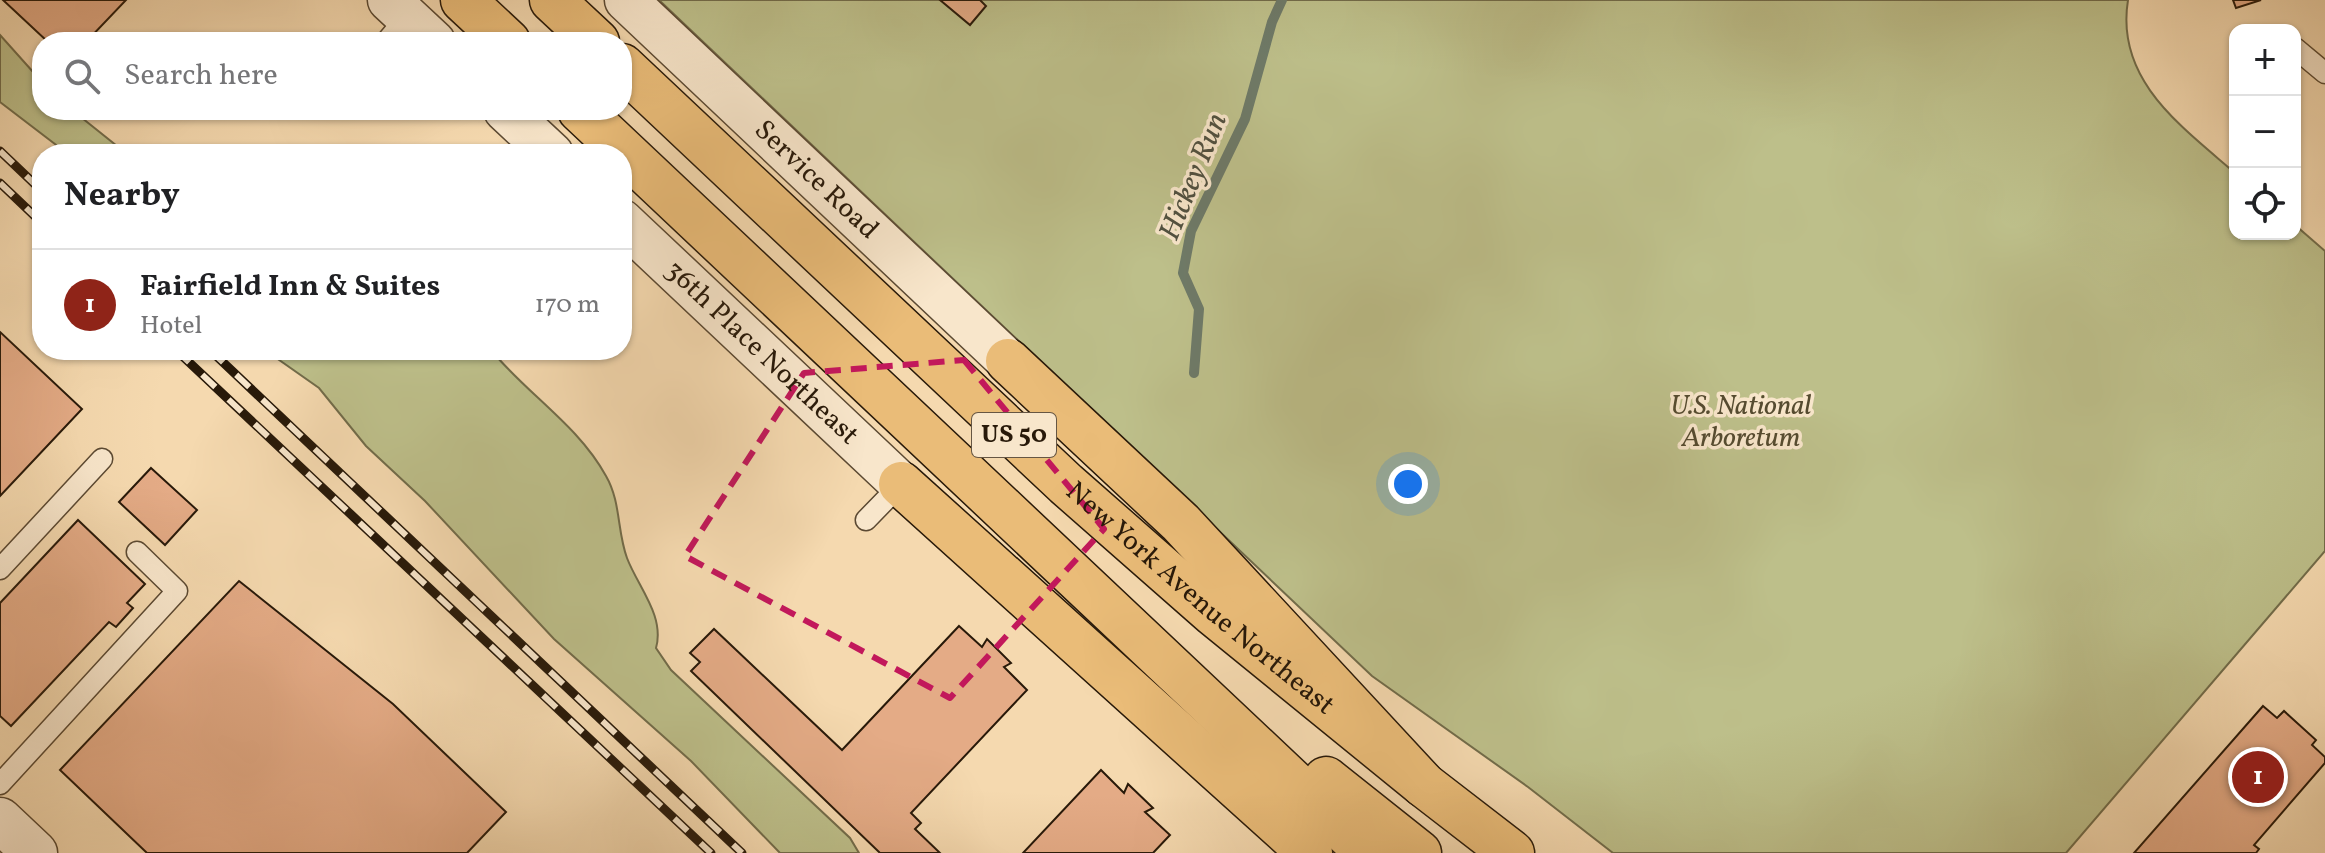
<!DOCTYPE html>
<meta charset="utf-8">
<style>
body{margin:0;font-family:Vollkorn,serif;background:#f2f2f2;color:#202124}
.controls{position:absolute;right:24px;top:24px;display:grid;overflow:hidden;border-radius:16px;box-shadow:0 2px 6px #0004}
.controls button{width:72px;height:72px;display:grid;place-items:center;padding:0;border:0;border-bottom:2px solid #e0e0e0;background:#fff;color:#202124;font:40px sans-serif}
.you{position:absolute;left:1408px;top:484px;width:28px;height:28px;margin:-20px;border:6px solid #fff;border-radius:50%;background:#1a73e8;box-shadow:0 0 0 12px #1a73e833}
.badge{display:grid;place-items:center;width:52px;height:52px;border-radius:50%;background:#8f2418;color:#fff;font-size:26px;font-weight:700}
.pin{position:absolute;translate:-50% -50%;border:4px solid #fff;box-shadow:0 2px 8px #0006}
.list{margin:0;padding:0;list-style:none}
h2{display:flex;justify-content:space-between;align-items:center;height:104px;margin:0;padding:0 32px;font-size:34px}
h2 small{font-size:26px;font-weight:400;color:#757577}
.list li{display:grid;grid-template-columns:52px 1fr auto;gap:24px;align-items:center;box-sizing:border-box;height:112px;padding:0 32px;border-top:2px solid #e0e0e0}
.list b{display:block;font-size:30px;white-space:nowrap}
.list p{margin:0;font-size:26px;white-space:nowrap;color:#757577}
.list em{font-size:26px;font-style:normal;color:#757577}
.icon{flex:none;width:44px;height:44px;fill:none;stroke:currentColor;stroke-width:2;stroke-linecap:round;stroke-linejoin:round}
.map{position:relative;flex:none;width:2325px;height:853px;overflow:hidden}
.search{position:absolute;background:#fff;box-shadow:0 2px 6px #0004;left:32px;top:32px;width:600px;height:88px;display:flex;align-items:center;gap:20px;box-sizing:border-box;padding:0 28px;border-radius:32px;color:#757577;font-size:30px}
.panel{position:absolute;background:#fff;box-shadow:0 2px 6px #0004;left:32px;top:144px;width:600px;height:216px;border-radius:32px}
.map>svg:first-child{display:block}
</style>
<div class="map">
<svg width="2325" height="853" viewBox="0 0 2325 853">
<rect width="100%" height="100%" fill="#f5d9af"/>
<filter id="stains"><feTurbulence type="fractalNoise" baseFrequency=".0025" numOctaves="4"/><feColorMatrix values="0 0 0 0 .2 0 0 0 0 .09 0 0 0 0 .02 0 0 0 .5 -.17"/></filter>
<radialGradient id="worn" r=".72"><stop offset=".6" stop-color="#630" stop-opacity="0"/><stop offset="1" stop-color="#630" stop-opacity=".3"/></radialGradient>
<g fill="#bdbf8a" stroke="#726c4a" stroke-width="2">
<path d="M659 0H2128C2115 80 2181 126 2235 173V234H2295V225L2325 251V551L2066 853H1613L1528 787 1372 676Z"/>
<path d="M0 35 42 82V110H72L127 154H68L0 102Z"/>
<path d="M265 350H491C527 394 578 425 606 476 621 502 617 531 627 558 638 587 665 616 656 648L671 670 850 838 859 853H780L691 761 554 639 425 501 366 446 319 388Z"/>
</g>
<g fill="none" stroke-linecap="round" stroke-linejoin="round">
<path stroke="#6e7a68" stroke-width="10" d="M1194 373 1199 309 1183 273 1191 231 1245 119 1272 22 1282 0"/>
</g>
<g fill="#e4ab86" stroke="#281909" stroke-width="2">
<path d="M3 0H126L86 42H48Z"/>
<path d="M940 0H980L986 6 970 25Z"/>
<path d="M2233 0H2261L2236 8Z"/>
<path d="M0 332 82 409 0 496Z"/>
<path d="M151 468 197 510 165 545 119 502Z"/>
<path d="M78 520 145 584 127 603 133 608 116 627 109 622 11 726 0 716V603Z"/>
<path d="M239 581 393 704 506 812 467 853H147L60 770Z"/>
<path d="M959 626 982 647 987 639 1011 663 1004 667 1027 690 911 813 921 823 915 829 940 853H880L691 671 700 662 690 653 714 629 842 750Z"/>
<path d="M2263 706 2277 718 2284 711 2316 740 2312 745 2325 757V763L2254 845 2259 849 2256 853H2134Z"/>
<path d="M1101 770 1124 793 1128 784 1153 808 1145 812 1170 835 1153 853H1023Z"/>
</g>
<g fill="none" stroke-linecap="round" stroke-linejoin="round">
<defs>
<g id="service">
<path d="M386 42 407 17"/>
<path d="M2295 48 2325 73"/>
<path d="M866 520 901 484"/>
<path d="M0 569 102 459"/>
<path d="M0 784 177 591 137 552"/>
</g>
<g id="minor">
<path d="M389 0 434 42"/>
<path id="s1" d="M626 0 1008 361"/>
<path d="M505 110 552 154"/>
<path id="s2" d="M622 221 901 484"/>
</g>
<path id="tertiary" d="M0 820 35 853"/>
<g id="trunk">
<path d="M1008 361 1181 523 1424 785 1512 853"/>
<path d="M901 484 1310 853"/>
</g>
<g id="motorway">
<path d="M463 0 508 42"/>
<path d="M552 0 597 42"/>
<path id="s3" d="M622 66 1066 484 1214 614 1424 785"/>
<path d="M580 110 1368 853"/>
<path d="M1326 779 1419 853"/>
</g>
</defs>
<use href="#service" stroke="#5b4932" stroke-width="23"/>
<use href="#minor" stroke="#5b4932" stroke-width="45"/>
<use href="#tertiary" stroke="#5b4932" stroke-width="47"/>
<use href="#trunk" stroke="#281909" stroke-width="47"/>
<use href="#motorway" stroke="#281909" stroke-width="47"/>
<use href="#service" stroke="#f8e6cb" stroke-width="20"/>
<use href="#minor" stroke="#f8e6cb" stroke-width="42"/>
<use href="#tertiary" stroke="#f8e6cb" stroke-width="44"/>
<use href="#trunk" stroke="#eabc78" stroke-width="44"/>
<use href="#motorway" stroke="#eabc78" stroke-width="44"/>
<defs>
<g id="rail">
<path d="M0 151 42 191"/>
<path d="M0 183 42 223"/>
<path d="M176 350 711 853"/>
<path d="M210 350 742 853"/>
</g>
</defs>
<use href="#rail" stroke="#281909" stroke-width="9"/>
<use href="#rail" stroke="#f8e6cb" stroke-width="6" stroke-dasharray="18" stroke-linecap="butt"/>
</g>
<path fill="none" stroke="#c2185b" stroke-width="6" stroke-dasharray="16 10" stroke-linejoin="round" d="M964 360 1104 529 950 698 685 556 804 373Z"/>
<g text-anchor="middle" dominant-baseline="central" stroke-width="7" stroke-linejoin="round" paint-order="stroke">
<rect fill="#f8e6cb" stroke="#665643" stroke-width="2" x="972" y="413" width="84" height="44" rx="6"/>
<g font-size="26" font-weight="bold" fill="#281909">
<text x="1014" y="435">US 50</text>
</g>
<g font-size="28" fill="#281909" stroke="#f8e6cb">
<text stroke="none"><textPath href="#s1" startOffset="262">Service Road</textPath></text>
<text stroke="none"><textPath href="#s2" startOffset="192">36th Place Northeast</textPath></text>
<text stroke="none"><textPath href="#s3" startOffset="786">New York Avenue Northeast</textPath></text>
</g>
<g font-size="28" font-style="italic" fill="#554b30" stroke="#f8e6cb">
<text x="1741" y="406">U.S. National<tspan x="1741" dy="32">Arboretum</tspan></text>
</g>
<g font-size="30" font-style="italic" fill="#515140" stroke="#f8e6cb">
<text transform="translate(1194 177) rotate(-68)">Hickey Run</text>
</g>
</g>
<rect width="100%" height="100%" filter="url(#stains)"/>
<rect width="100%" height="100%" fill="url(#worn)"/>
</svg>
<div class="controls">
<button>+</button>
<button>−</button>
<button><svg class="icon" aria-label="locate" viewBox="0 0 24 24"><circle cx="12" cy="12" r="6"/><path d="M12 2v4M12 18v4M2 12h4M18 12h4"/></svg></button>
</div>
<div class="you"></div>
<div class="pin badge" style="left:2258px;top:777px">1</div>
<div class="search"><svg class="icon" aria-label="search" viewBox="0 0 24 24"><circle cx="10" cy="10" r="6"/><path d="M15 15l6 6"/></svg>Search here</div>
<section class="panel">
<h2>Nearby<small></small></h2>
<ul class="list">
<li><span class="badge">1</span><div><b>Fairfield Inn &amp; Suites</b><p>Hotel</p></div><em>170 m</em></li>
</ul>
</section>
</div>
